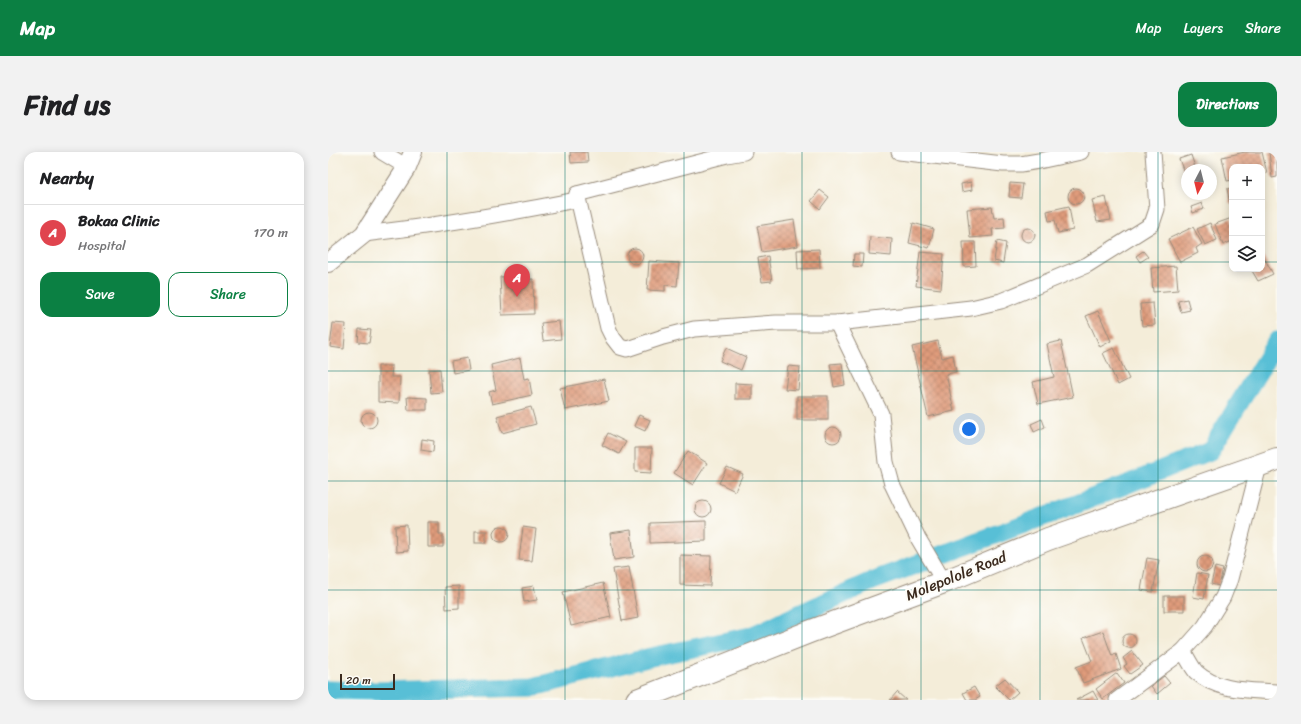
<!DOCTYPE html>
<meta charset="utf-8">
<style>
body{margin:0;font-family:Sriracha,sans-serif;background:#f2f2f2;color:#202124}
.controls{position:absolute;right:12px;top:12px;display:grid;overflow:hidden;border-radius:8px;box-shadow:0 2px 10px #0003}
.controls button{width:36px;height:36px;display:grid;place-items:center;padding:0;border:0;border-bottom:1px solid #e0e0e0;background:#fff;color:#202124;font:20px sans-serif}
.compass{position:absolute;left:853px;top:12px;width:36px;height:36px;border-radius:50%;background:#fff;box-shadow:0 2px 10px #0003;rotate:187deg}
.scale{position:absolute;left:12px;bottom:10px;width:55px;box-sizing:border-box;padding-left:4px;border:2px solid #3b2a1e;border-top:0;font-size:11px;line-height:14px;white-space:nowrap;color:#3b2a1e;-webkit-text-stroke:3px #fdfcf7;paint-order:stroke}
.you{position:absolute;left:641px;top:277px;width:14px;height:14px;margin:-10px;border:3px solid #fff;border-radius:50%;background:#1a73e8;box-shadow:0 0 0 6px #1a73e833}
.badge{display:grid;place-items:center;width:26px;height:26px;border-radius:50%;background:#0b8043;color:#fff;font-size:13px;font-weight:700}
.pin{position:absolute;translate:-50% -33px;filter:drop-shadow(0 1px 2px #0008)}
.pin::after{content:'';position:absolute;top:21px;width:14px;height:12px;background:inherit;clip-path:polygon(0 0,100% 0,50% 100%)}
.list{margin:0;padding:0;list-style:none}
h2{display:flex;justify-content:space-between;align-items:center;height:52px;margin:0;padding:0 16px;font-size:17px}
h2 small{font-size:13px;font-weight:400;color:#757577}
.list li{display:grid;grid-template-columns:26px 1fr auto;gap:12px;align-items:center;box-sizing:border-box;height:56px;padding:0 16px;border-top:1px solid #e0e0e0}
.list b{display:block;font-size:15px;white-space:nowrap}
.list p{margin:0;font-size:13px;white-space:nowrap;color:#757577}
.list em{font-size:13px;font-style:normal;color:#757577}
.actions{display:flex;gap:8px;padding:12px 16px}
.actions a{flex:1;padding:9px 0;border:1px solid #0b8043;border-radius:12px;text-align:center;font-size:14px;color:#0b8043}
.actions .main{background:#0b8043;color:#fff}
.icon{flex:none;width:22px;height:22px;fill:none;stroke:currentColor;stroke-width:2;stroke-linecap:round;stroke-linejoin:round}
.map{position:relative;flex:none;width:949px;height:548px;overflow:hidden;border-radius:12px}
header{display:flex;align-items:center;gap:24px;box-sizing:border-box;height:56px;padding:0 20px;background:#0b8043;color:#fff}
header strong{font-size:19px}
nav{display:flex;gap:22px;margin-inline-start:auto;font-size:14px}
.intro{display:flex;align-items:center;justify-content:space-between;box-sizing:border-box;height:96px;padding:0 24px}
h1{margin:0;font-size:28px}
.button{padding:10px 18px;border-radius:12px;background:#0b8043;color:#fff;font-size:14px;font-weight:700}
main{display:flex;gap:24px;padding:0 24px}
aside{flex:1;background:#fff;border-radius:12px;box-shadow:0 2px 10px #0003}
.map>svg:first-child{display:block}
</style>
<header>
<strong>Map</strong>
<nav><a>Map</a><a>Layers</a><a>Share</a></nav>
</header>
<div class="intro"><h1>Find us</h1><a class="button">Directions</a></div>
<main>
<aside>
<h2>Nearby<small></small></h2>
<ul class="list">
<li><span class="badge" style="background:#e0444e">A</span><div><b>Bokaa Clinic</b><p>Hospital</p></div><em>170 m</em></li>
</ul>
<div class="actions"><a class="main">Save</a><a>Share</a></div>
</aside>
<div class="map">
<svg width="949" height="548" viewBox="0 0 949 548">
<defs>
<pattern id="building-cross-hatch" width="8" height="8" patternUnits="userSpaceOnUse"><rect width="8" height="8" fill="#df9b7b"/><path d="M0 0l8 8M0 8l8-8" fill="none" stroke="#b67f64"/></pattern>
</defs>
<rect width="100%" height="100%" fill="#fdfcf7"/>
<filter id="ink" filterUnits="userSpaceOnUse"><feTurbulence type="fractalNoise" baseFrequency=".025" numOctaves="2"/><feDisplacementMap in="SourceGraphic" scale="8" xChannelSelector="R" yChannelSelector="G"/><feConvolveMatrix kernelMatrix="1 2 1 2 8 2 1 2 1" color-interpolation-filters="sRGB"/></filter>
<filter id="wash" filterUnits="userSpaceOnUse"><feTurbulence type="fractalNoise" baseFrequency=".012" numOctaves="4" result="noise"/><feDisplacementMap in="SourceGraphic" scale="16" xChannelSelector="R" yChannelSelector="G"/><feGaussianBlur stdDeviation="0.9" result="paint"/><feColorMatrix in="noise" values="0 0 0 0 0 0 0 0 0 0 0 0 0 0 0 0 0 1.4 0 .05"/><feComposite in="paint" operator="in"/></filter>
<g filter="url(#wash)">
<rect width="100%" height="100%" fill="#f4edd9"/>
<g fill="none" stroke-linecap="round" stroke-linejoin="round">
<path stroke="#59bfd6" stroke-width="19" d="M0 538 48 539 205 535 323 505 423 484 544 429 757 349 882 299 949 189"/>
</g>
<g id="blocks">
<g fill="url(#building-cross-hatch)">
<path d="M242 0H259L260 10 243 11Z"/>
<path d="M917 0H934L939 21 934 22V15H904V28L899 29 894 5Z"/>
<path d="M941 0H949V25L944 26Z"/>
<path d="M863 3 868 18H859V28L851 7Z"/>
<path d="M643 30 644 38 634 40 633 32Z"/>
<path d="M682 31 695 32 693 46 681 45Z"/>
<circle cx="748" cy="44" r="8"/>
<path d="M904 36V52H902L899 37Z"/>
<path d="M492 38 501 45 492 57 483 49Z"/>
<path d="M778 45 783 68 769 70 764 48Z"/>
<path d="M874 51 876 57 865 61 863 55Z"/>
<path d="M741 54 745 78 730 81 727 68 721 69 719 59Z"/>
<path d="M664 55 666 66 676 65 677 76 664 77 665 84 642 86 639 57Z"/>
<path d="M904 66V89L895 93 887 72Z"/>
<path d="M466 68 470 94 434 100 429 74Z"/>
<path d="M585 71 606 77 601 96 581 91Z"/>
<path d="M882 71 889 88 877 93 869 77Z"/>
<path d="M865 75 874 92 868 96 870 101 852 110 840 87Z"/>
<circle cx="700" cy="83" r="7"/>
<path d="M542 85 564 87 563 104 541 102Z"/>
<path d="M669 89 678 91 675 111 666 109Z"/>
<path d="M635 90H647L648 114 636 115Z"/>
<circle cx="307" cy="104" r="8"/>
<path d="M491 97 492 116 470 117 469 98Z"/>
<path d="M815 99 820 105 812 110 808 104Z"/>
<path d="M592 100 616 102 613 137 588 134Z"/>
<path d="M526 102H535L534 115 525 114Z"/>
<path d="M934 102 945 122 930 129 923 117H934Z"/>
<path d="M440 104 444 129 434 130 430 106Z"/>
<path d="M321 109 351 111 349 134 337 133V139L319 138Z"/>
<path d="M848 114 850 138 825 140 823 116Z"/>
<path d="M189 124V128L205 127 206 162 174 163 172 125Z"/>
<path d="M859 147 862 158 853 160 850 149Z"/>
<path d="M825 151 827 173 814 174 812 152Z"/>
<path d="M770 159 783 189 772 195 758 164Z"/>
<path d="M231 169 233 187 215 189 213 171Z"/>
<path d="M5 171 18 172 16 197 2 195Z"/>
<path d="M31 177 43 178 41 191 30 190Z"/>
<path d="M610 189 614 206 625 203 628 220 618 222 626 259 600 265 584 195Z"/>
<path d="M733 189 745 245 710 252 705 230 726 225 719 192Z"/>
<path d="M398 196 418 205 413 218 392 209Z"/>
<path d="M786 196 801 227 790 233 775 201Z"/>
<path d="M139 206 141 218 125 221 123 209Z"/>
<path d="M192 206 196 227 201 226 204 243 164 252 161 240 168 238 163 213Z"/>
<path d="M514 211 517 233 506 235 502 212Z"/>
<path d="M50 214H64L63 225H72L71 251 50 250Z"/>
<path d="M460 214 472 215 470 238 457 237Z"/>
<path d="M112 217 114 240 103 241 101 218Z"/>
<path d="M276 227 281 249 237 258 232 236Z"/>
<path d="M407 231 424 232V247H407Z"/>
<rect x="469" y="244" width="31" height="24"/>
<path d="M79 245 99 246V258H80Z"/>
<path d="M203 255 208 272 174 281 169 264Z"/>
<circle cx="41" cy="268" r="8"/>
<path d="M311 263 322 268 317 279 306 274Z"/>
<path d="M714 267 717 275 706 280 703 272Z"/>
<circle cx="505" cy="283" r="8"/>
<path d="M280 281 298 290 291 302 274 293Z"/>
<path d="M94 287 106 289 105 300 93 298Z"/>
<path d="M307 296H324L323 321 307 320Z"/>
<path d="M360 299 379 311 365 333 346 321Z"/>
<path d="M399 315 415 322 407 339 391 331Z"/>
<circle cx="375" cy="357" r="8"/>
<path d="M378 369V389L322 391V371Z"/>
<path d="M100 370H111V382H115V395H100Z"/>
<path d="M79 373 80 399 68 400 67 374Z"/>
<circle cx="173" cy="382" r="8"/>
<path d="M195 375 208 377 204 409 191 408Z"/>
<path d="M303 378 306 405 286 408 282 381Z"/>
<rect x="147" y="379" width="11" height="12"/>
<path d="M352 403 383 404 382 434 352 433Z"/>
<circle cx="877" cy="412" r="8"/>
<path d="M819 406 831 408 825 440 813 438Z"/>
<path d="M301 415 310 466 294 469 285 417Z"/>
<path d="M887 415 895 417 891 434 883 432Z"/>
<path d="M869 421 880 423 876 447 865 445Z"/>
<path d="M275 431 283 465 243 474 235 440Z"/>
<path d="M131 434V456L118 457 117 435Z"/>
<path d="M206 434 209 448 196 450 194 436Z"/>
<rect x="836" y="444" width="20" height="15"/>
<path d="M775 479 784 504 788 502 793 517 755 531 748 515 764 509 755 486Z"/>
<circle cx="801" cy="489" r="7"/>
<path d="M804 499 815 513 802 522 796 514 799 512 795 506Z"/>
<path d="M789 521 796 531 775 547 768 537Z"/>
<path d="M836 524 842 531 829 542 823 534Z"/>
<path d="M677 526 690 540 681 548 667 534Z"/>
<path d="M646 535 652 545 647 548H639L635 541Z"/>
<path d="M765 539 770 548H748Z"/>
<path d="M569 540 578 548H562Z"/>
</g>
</g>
</g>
<g filter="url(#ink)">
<use href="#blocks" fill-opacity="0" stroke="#988c7c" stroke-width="1"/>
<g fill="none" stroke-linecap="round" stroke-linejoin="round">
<defs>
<g id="minor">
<path d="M54 0 79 15"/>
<path d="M571 0 675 12H693L711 9 753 0"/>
<path d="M249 42 280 176 285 186 292 195 299 197 335 185 366 177 448 171H509L643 156 673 149 759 113 824 72 829 57 825 0"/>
<path d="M36 82C107 74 177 62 248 48L249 42 399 3 416 0"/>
<path d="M509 171 553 262 558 310 564 332 590 386 616 430"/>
<path d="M931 314 902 427 895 445 877 474 855 499C859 505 863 514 868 520 890 540 922 538 949 540"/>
<path d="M789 548 855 499"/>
</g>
<path id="tertiary" d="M0 111 36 82 79 15 85 0"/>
<path id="primary" d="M309 548 481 480 616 430 720 387 949 307"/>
</defs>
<use href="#minor" stroke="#988c7c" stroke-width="17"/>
<use href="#tertiary" stroke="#988c7c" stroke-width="20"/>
<use href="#primary" stroke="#988c7c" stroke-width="24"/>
<use href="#minor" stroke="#fff" stroke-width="15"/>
<use href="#tertiary" stroke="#fff" stroke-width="18"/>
<use href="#primary" stroke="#fff" stroke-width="22"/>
</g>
</g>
<path fill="none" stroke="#0f766e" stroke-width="1" stroke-opacity="0.55" d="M119 0V548M237 0V548M356 0V548M474 0V548M593 0V548M712 0V548M830 0V548M0 110H904M934 110H949M0 219H949M0 329H949M0 438H949"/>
<g text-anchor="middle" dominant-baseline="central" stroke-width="4" stroke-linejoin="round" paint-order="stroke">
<g font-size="15" fill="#3b2a1e" stroke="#fdfcf7">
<text transform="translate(628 424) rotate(-22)">Molepolole Road</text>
</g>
</g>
</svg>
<div class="controls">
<button>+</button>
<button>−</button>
<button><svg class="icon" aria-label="layers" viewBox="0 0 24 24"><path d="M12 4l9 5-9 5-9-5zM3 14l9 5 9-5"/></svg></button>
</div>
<svg class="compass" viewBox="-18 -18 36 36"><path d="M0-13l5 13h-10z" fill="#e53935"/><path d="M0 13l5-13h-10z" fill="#757577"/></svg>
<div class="scale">20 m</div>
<div class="you"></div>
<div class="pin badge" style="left:189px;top:145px;background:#e0444e">A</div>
</div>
</main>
